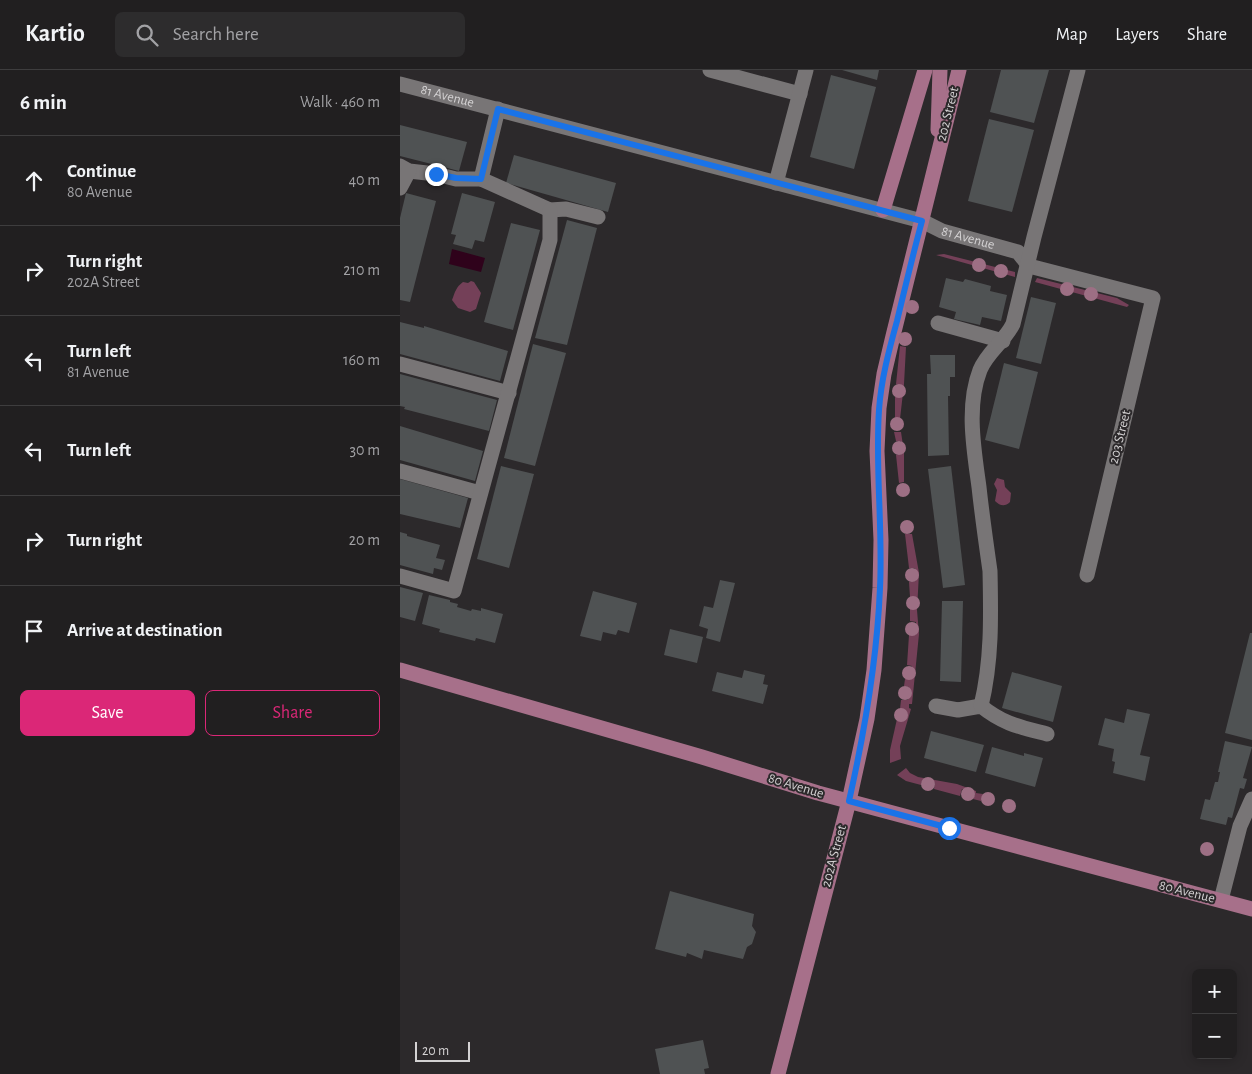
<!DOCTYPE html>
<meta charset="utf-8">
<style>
body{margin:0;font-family:"Alegreya Sans",sans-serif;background:#2d2c2d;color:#f1f3f6}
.controls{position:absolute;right:15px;bottom:15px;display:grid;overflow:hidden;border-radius:8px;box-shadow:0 2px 12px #0003}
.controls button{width:45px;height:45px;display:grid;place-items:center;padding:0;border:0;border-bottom:1px solid #3e3d3e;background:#211f20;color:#f1f3f6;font:25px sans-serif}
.scale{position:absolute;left:15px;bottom:12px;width:55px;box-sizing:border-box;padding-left:5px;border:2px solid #d4d2d3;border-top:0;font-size:14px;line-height:18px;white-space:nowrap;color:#d4d2d3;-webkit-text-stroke:4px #2c292b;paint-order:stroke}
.stop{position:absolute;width:15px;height:15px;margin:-11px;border:4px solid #1a73e8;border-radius:50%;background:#fff}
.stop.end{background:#1a73e8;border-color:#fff;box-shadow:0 1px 5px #0008}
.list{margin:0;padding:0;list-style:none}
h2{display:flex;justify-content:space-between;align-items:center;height:65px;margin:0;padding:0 20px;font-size:21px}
h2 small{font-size:16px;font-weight:400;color:#a2a2a5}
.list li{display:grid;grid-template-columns:32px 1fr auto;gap:15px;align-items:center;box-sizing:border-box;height:90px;padding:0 20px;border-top:1px solid #3e3d3e}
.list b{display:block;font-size:19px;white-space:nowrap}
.list p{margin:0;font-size:16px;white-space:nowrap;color:#a2a2a5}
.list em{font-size:16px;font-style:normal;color:#a2a2a5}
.actions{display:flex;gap:10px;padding:15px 20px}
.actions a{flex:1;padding:11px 0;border:1px solid #db2777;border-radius:8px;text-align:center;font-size:18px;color:#db2777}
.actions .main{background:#db2777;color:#fff}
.icon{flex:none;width:28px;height:28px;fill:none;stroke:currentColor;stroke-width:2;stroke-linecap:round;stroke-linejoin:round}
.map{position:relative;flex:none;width:852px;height:1004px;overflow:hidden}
header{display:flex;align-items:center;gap:30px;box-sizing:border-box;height:70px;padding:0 25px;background:#211f20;border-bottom:1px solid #3e3d3e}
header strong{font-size:24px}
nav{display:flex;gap:28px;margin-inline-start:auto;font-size:18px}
.search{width:350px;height:45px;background:#2d2c2d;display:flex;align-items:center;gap:12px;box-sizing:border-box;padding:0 18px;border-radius:8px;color:#a2a2a5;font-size:19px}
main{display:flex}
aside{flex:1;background:#211f20}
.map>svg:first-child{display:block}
</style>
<header>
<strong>Kartio</strong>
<div class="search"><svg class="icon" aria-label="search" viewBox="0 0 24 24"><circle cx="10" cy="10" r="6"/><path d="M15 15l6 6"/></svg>Search here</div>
<nav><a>Map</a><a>Layers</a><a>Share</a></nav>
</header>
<main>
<aside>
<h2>6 min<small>Walk · 460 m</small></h2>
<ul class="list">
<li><svg class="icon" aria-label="ahead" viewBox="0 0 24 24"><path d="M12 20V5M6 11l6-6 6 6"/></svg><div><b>Continue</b><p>80 Avenue</p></div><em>40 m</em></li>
<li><svg class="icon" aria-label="right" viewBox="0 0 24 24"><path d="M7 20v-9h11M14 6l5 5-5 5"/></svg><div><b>Turn right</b><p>202A Street</p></div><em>210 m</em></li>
<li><svg class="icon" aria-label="left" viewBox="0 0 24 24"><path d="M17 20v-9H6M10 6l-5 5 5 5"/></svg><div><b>Turn left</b><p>81 Avenue</p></div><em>160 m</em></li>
<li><svg class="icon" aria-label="left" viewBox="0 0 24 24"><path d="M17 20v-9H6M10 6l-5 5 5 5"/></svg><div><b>Turn left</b></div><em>30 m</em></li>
<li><svg class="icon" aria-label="right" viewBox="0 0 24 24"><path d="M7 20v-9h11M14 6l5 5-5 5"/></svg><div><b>Turn right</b></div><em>20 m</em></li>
<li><svg class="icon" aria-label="arrive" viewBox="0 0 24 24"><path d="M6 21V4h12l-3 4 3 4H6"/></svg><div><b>Arrive at destination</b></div></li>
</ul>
<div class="actions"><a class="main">Save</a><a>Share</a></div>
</aside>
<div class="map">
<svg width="852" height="1004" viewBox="0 0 852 1004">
<rect width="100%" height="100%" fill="#2c292b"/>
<g fill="#744058">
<path d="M544 184 615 202V207L536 185Z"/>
<path d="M637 208 717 228 729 235 727 237 635 212Z"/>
<path d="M71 211 74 212 81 223 76 239 70 242 58 238 52 230C55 222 56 217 63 212L68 213Z"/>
<path d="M500 276 506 277 504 314 500 349 495 348V327H501L502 316 496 314Z"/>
<path d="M494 362H501L504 382V412L499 413 496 385 503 384 501 371H496Z"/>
<path d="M597 408 604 410 605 417 611 423 610 432C605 437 600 436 595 431L597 420 594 414Z"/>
<path d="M505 464H512L519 503 517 540 519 564 512 634H509V638L511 639 500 676 501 689 490 693V680L497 649 503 651 505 641 500 639 501 630H508L509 617 504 616 505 609H511L512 596 507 595 509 565H516V552L510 551V539H516V527H510L509 512 516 511 515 498H509Z"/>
<path d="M506 698 510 703 518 707 557 714 576 721V723L583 724 581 731 573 729 575 724 562 719 560 726 534 719 535 713 522 711 521 715 506 711 497 705Z"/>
</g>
<path fill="#2f021b" d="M52 179 85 188 81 202 49 194Z"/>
<g fill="#4f5253">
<path d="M442 0H479L477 10Z"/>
<path d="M601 0H649L634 53 590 42Z"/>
<path d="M431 5 476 17 454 99 410 87Z"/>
<path d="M589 49 634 60 612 142 568 131Z"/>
<path d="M0 55 67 72 59 101 0 86Z"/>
<path d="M114 85 216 113 208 142 106 113Z"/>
<path d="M6 123 36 131 10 232 0 230V148Z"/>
<path d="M62 123 95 132 84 172 75 170 72 179 53 174 56 165 51 164Z"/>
<path d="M167 150 197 158 167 275 135 268Z"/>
<path d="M111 153 140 160 113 260 84 252Z"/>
<path d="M546 208 563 212 565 209 591 216 590 221 607 225 601 251 582 247 580 255 554 249 556 242 539 237Z"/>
<path d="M631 227 656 233 641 294 616 288Z"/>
<path d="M0 252 24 258V256L108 281 100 311 0 284Z"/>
<path d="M133 274 166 283 135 396 104 388Z"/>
<path d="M530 285H555V307H550V326H548L549 385 528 386 527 304H531Z"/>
<path d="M604 293 638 302 619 379 585 370Z"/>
<path d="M0 304 97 330 89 361 4 339 5 337 0 336Z"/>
<path d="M0 356 83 381 75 411 0 390Z"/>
<path d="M101 396 134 404 109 498 77 489Z"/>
<path d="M551 396 565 515 543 518 528 399Z"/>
<path d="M0 409 68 428 60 458 0 444Z"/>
<path d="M0 462 7 464V466L40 475 36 488 45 490 42 500 34 498 33 504 0 495Z"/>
<path d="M320 510 335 513 320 572 306 568 308 559 299 556 304 536 313 538Z"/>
<path d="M0 517 23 523 15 551 0 547Z"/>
<path d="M193 521 237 533 229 563 218 560 216 565 203 562 201 571 180 566Z"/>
<path d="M29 525 50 530V532L58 534 57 537 71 541 72 539 81 541V538L103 544 95 573 76 568 75 571 39 562 40 559 22 554Z"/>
<path d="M542 531H563L561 612 540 611Z"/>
<path d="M270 559 303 567 297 593 264 585Z"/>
<path d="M850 563H852V670L825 663Z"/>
<path d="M344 600 365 605 363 614 368 615 363 634 312 621 317 602 342 608Z"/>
<path d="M612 602 662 616 653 652 602 638Z"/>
<path d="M727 639 750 644 740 685 750 687 745 711 713 703 715 692 712 691 714 679 698 675 705 648 724 653Z"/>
<path d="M531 661 584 675 576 702 524 688Z"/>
<path d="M825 671 852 677 843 708 847 709 844 719 840 718 832 748 828 747 826 755 800 749 805 729 810 730 815 712H818L820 702H818Z"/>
<path d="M592 677 624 686V683L643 688 635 717 585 703Z"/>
<path d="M270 821 354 844 352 856 356 862 352 874 347 877 343 889 304 880 302 889 287 883 286 887 255 879Z"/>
<path d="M303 970 309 998 304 999 305 1004H260L255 979Z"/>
</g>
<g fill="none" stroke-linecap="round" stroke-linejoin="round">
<g stroke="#787576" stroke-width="15">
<path d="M310 0 400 24"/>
<path id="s1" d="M0 14 522 151 542 161 618 182 629 196 753 228 687 505"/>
<path d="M0 96 9 101 36 104 56 109H81L150 140 166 139 198 147"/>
<path d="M81 109 98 39"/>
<path d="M376 113 406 0"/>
<path d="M0 118 9 101"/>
<path d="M538 253 603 271"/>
<path d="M0 294 109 323"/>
<path d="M0 401 80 423"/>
<path d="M0 506 54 521 150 170V140"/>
<path d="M536 636 558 640 581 636C603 654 620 657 647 664"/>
<path d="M581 636C592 591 591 546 590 501 586 473 582 445 579 417 574 380 566 336 580 300 587 282 605 271 613 254L634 167 678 0"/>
<path d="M821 830 840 756 852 729"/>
</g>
<g stroke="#a7708a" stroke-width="15">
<path d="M538 60 540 0"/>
<path d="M483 140 525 0"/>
<path d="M0 600 302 687 418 723 852 839"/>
<path d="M378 1004 449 731 467 649 474 600 480 518 481 470 477 381 479 338 484 304 493 266 559 0"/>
</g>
</g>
<g fill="#9d6f84">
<circle cx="579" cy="195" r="7"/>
<circle cx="601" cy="201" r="7"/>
<circle cx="667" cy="219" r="7"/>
<circle cx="691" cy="224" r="7"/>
<circle cx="512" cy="237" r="7"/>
<circle cx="505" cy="269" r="7"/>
<circle cx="499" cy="321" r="7"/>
<circle cx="497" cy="354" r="7"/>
<circle cx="499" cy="378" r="7"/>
<circle cx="503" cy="420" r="7"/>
<circle cx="507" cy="457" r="7"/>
<circle cx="512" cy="505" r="7"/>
<circle cx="513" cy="533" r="7"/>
<circle cx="512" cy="559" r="7"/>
<circle cx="509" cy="603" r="7"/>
<circle cx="505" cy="623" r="7"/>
<circle cx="501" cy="645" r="7"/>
<circle cx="528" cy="714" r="7"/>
<circle cx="568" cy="724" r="7"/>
<circle cx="588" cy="729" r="7"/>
<circle cx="609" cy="736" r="7"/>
<circle cx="807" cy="779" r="7"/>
</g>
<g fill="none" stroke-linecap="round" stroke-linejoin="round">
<path stroke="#1a73e8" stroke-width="6" d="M36 104 56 108 81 109 98 39 522 151C513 184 505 218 497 251 489 280 481 310 479 340 475 399 483 458 480 518 477 590 465 660 449 731L549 758"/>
</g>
<g text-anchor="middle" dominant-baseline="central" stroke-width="4" stroke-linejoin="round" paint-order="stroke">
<g font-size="14" fill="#d4d2d3" stroke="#2c292b">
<text stroke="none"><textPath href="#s1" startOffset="49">81 Avenue</textPath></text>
<text transform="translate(548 44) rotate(-76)">202 Street</text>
<text stroke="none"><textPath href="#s1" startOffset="589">81 Avenue</textPath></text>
<text transform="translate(720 367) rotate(-76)">203 Street</text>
<text transform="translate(396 716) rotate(17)">80 Avenue</text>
<text transform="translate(434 786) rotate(-75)">202A Street</text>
<text transform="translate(787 822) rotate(14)">80 Avenue</text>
</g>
</g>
</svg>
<div class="controls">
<button>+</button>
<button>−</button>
</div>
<div class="scale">20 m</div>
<div class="stop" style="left:549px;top:758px"></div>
<div class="stop end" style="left:36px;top:104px"></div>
</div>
</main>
